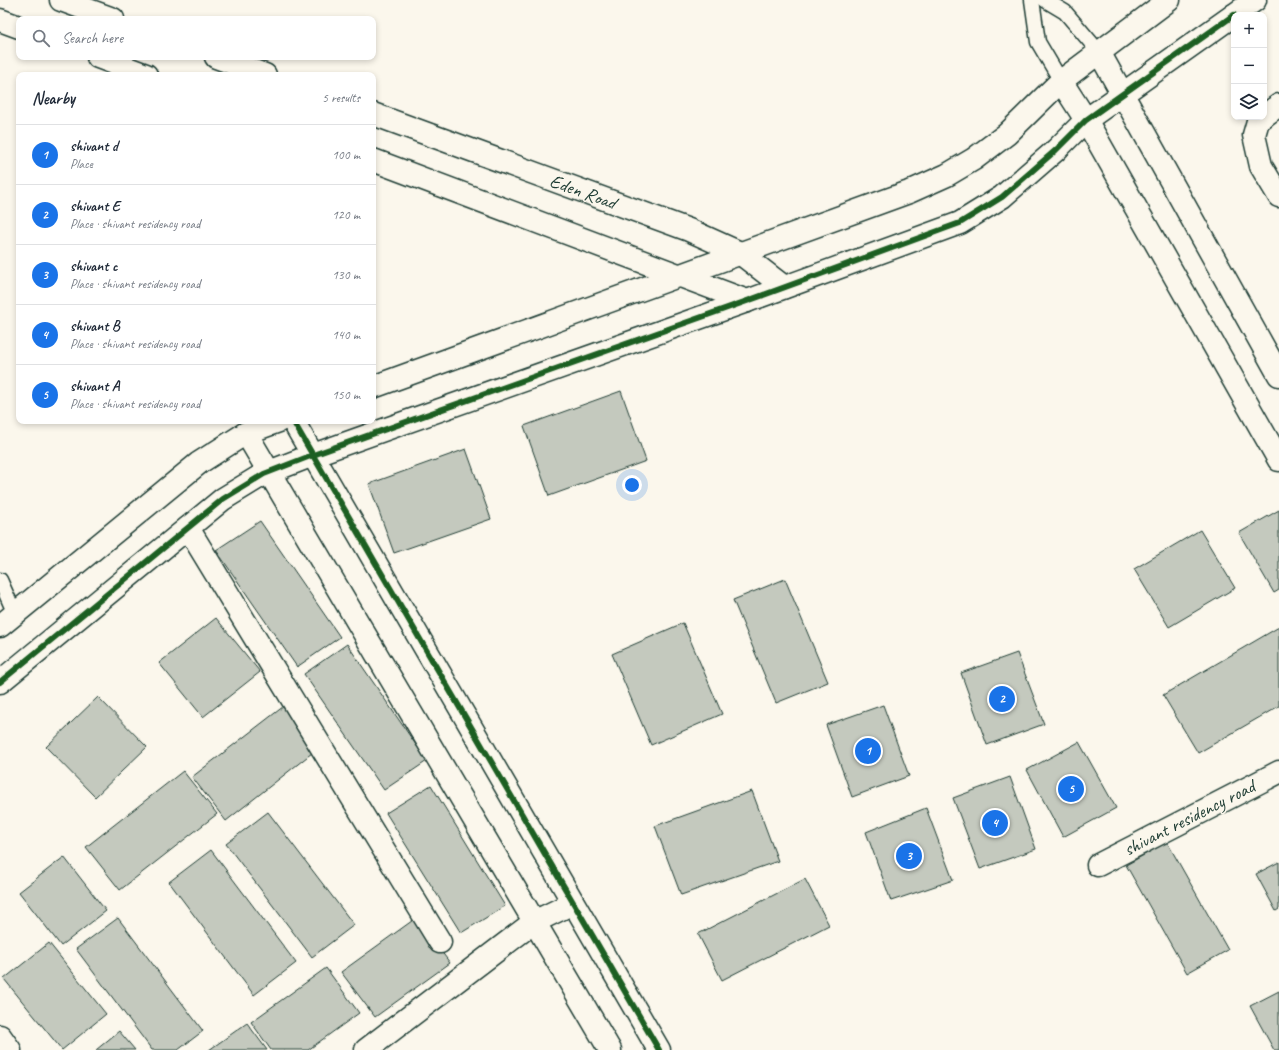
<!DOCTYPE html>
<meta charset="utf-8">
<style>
body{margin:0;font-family:Caveat,sans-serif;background:#f6f6f7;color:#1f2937}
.controls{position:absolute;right:12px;top:12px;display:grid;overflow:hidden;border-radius:8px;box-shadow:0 2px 6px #0003}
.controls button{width:36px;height:36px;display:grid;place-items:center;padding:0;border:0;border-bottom:1px solid #e0e1e3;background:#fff;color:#1f2937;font:20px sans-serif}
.you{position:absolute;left:632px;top:485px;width:14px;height:14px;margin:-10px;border:3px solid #fff;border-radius:50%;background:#1a73e8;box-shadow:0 0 0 6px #1a73e833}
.badge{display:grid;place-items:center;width:26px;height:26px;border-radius:50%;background:#1a73e8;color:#fff;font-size:13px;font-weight:700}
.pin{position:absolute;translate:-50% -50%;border:2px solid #fff;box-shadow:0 1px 4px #0006}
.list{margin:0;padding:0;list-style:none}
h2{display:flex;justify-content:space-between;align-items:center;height:52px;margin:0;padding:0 16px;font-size:17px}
h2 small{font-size:13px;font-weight:400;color:#747a83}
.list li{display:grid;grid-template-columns:26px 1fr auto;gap:12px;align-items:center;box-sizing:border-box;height:60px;padding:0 16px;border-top:1px solid #e0e1e3}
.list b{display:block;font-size:15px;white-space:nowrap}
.list p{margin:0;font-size:13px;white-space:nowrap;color:#747a83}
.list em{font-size:13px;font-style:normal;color:#747a83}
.icon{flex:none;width:22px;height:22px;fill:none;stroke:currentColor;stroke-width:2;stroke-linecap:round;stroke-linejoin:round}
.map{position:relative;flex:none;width:1279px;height:1050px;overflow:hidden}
.search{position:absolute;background:#fff;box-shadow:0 2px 6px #0003;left:16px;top:16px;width:360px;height:44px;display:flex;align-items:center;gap:10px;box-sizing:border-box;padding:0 14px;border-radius:8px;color:#747a83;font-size:15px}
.panel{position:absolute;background:#fff;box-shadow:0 2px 6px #0003;left:16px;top:72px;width:360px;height:352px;border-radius:8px}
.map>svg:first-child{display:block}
</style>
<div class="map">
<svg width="1279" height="1050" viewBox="0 0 1279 1050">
<rect width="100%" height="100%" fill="#fbf7ec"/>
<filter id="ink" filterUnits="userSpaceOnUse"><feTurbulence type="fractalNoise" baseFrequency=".025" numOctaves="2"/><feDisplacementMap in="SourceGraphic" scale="8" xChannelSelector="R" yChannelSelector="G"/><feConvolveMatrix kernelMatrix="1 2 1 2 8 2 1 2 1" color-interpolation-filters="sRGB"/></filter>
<g filter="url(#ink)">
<g fill="#c4c9be" stroke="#1f3d34">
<path d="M621 391 646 461 549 496 524 426Z"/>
<path d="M466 449 491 519 394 553 369 484Z"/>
<path d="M1279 510V590L1274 593 1239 533Z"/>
<path d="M260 521 340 637 297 667 216 550Z"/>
<path d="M1200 530 1235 588 1169 627 1134 569Z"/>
<path d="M785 579 828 682 776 703 733 600Z"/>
<path d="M216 618 260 672 203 717 159 663Z"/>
<path d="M683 623 722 714 651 745 612 654Z"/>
<path d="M1279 627V706L1198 753 1163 695Z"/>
<path d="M347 644 427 761 384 790 304 674Z"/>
<path d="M1017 653 1044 724 987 745 961 673Z"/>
<path d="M98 697 147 747 95 797 46 747Z"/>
<path d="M288 703 317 749 226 821 192 777Z"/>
<path d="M883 705 909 776 852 797 826 725Z"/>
<path d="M1079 742 1116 808 1063 837 1027 770Z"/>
<path d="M183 771 217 814 120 890 86 847Z"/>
<path d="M1010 777 1036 849 980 869 953 798Z"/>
<path d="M431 785 505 906 461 933 386 813Z"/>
<path d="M752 791 778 861 681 895 655 826Z"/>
<path d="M926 808 953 880 891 901 866 832Z"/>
<path d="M268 812 354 925 312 957 226 844Z"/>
<path d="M1167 842 1228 950 1187 973 1126 865Z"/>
<path d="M211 850 296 963 254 995 169 882Z"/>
<path d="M64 857 106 911 61 946 19 892Z"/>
<path d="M1279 862V909L1276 911 1256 874Z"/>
<path d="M805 879 829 925 722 980 698 934Z"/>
<path d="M118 918 203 1031 178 1050H152L76 949Z"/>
<path d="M416 918 450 963 375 1017 341 972Z"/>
<path d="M49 943 106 1014 62 1050 4 979Z"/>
<path d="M326 968 359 1013 308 1050H271L251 1022Z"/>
<path d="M1279 991V1050H1274L1250 1006Z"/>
<path d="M247 1023 267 1050H209Z"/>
<path d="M119 1031 135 1050H96Z"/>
</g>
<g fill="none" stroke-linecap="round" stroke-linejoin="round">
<defs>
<g id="lane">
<path d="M1032 0 1038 42 1061 81"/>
<path d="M1045 0 1065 12 1099 52"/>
<path d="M0 580 15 614"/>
</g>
<g id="street">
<path d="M1099 52 1279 375"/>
<path d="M1061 81 1086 120 1279 460"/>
<path d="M1264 116 1279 105"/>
<path d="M1263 117 1258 121 1254 135 1261 166 1279 196"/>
<path d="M188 528 440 942"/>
<path d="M1098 865 1279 772"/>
<path d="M0 1036 10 1050"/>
</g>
<g id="secondary">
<path d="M61 0 113 19"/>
<path d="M1234 15 1255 0"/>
<path d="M0 20 19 27"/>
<path d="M98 57 146 75"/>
<path d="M216 57 265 75"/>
<path d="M373 114 689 230 740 253 784 287"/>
<path d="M373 160 747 301"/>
<path d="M373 387 909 192 947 175 974 159 1007 134 1061 81 1169 0"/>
<path d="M293 421 659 1050"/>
<path d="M246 433 610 1050"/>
<path d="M0 626 199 463 246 433 279 421"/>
<path d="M0 682 223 499 264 474 313 455 747 301 960 223 1002 197 1056 150 1086 120 1234 15"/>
<path d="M366 1050 534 922 573 903"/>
</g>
</defs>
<use href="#lane" stroke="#1f3d34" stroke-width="17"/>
<use href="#street" stroke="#1f3d34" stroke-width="25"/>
<use href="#secondary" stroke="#1f3d34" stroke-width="25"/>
<use href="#lane" stroke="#fbf7ec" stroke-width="14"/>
<use href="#street" stroke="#fbf7ec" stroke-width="22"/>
<use href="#secondary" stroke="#fbf7ec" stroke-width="22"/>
<defs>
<g id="cycleway">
<path d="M293 421 659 1050"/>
<path d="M0 682 223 499 264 474 313 455 747 301 960 223 1002 197 1056 150 1086 120 1234 15"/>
</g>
</defs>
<use href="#cycleway" stroke="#fbf7ec" stroke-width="8"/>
<use href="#cycleway" stroke="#1b5e20" stroke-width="6"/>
</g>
</g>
<g text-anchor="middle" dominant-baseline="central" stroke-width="3" stroke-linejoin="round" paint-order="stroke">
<g font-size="19" fill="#1f3d34" stroke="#fbf7ec">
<text transform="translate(583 192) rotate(20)">Eden Road</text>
<text transform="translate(1189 818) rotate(-27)">shivant residency road</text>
</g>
</g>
</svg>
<div class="controls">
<button>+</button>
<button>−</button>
<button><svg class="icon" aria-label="layers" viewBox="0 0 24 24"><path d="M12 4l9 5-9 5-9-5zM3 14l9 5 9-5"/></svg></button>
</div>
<div class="you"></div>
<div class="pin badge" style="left:868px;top:751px">1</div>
<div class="pin badge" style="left:1002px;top:699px">2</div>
<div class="pin badge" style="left:909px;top:856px">3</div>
<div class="pin badge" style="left:995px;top:823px">4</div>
<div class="pin badge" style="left:1071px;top:789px">5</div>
<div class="search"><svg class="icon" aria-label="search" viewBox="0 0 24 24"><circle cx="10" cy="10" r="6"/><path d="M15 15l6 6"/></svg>Search here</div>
<section class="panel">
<h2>Nearby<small>5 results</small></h2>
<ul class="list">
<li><span class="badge">1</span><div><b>shivant d</b><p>Place</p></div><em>100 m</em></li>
<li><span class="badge">2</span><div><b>shivant E</b><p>Place · shivant residency road</p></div><em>120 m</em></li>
<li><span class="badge">3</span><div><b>shivant c</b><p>Place · shivant residency road</p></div><em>130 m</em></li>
<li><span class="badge">4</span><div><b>shivant B</b><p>Place · shivant residency road</p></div><em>140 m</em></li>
<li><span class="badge">5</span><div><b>shivant A</b><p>Place · shivant residency road</p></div><em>150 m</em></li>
</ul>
</section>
</div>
